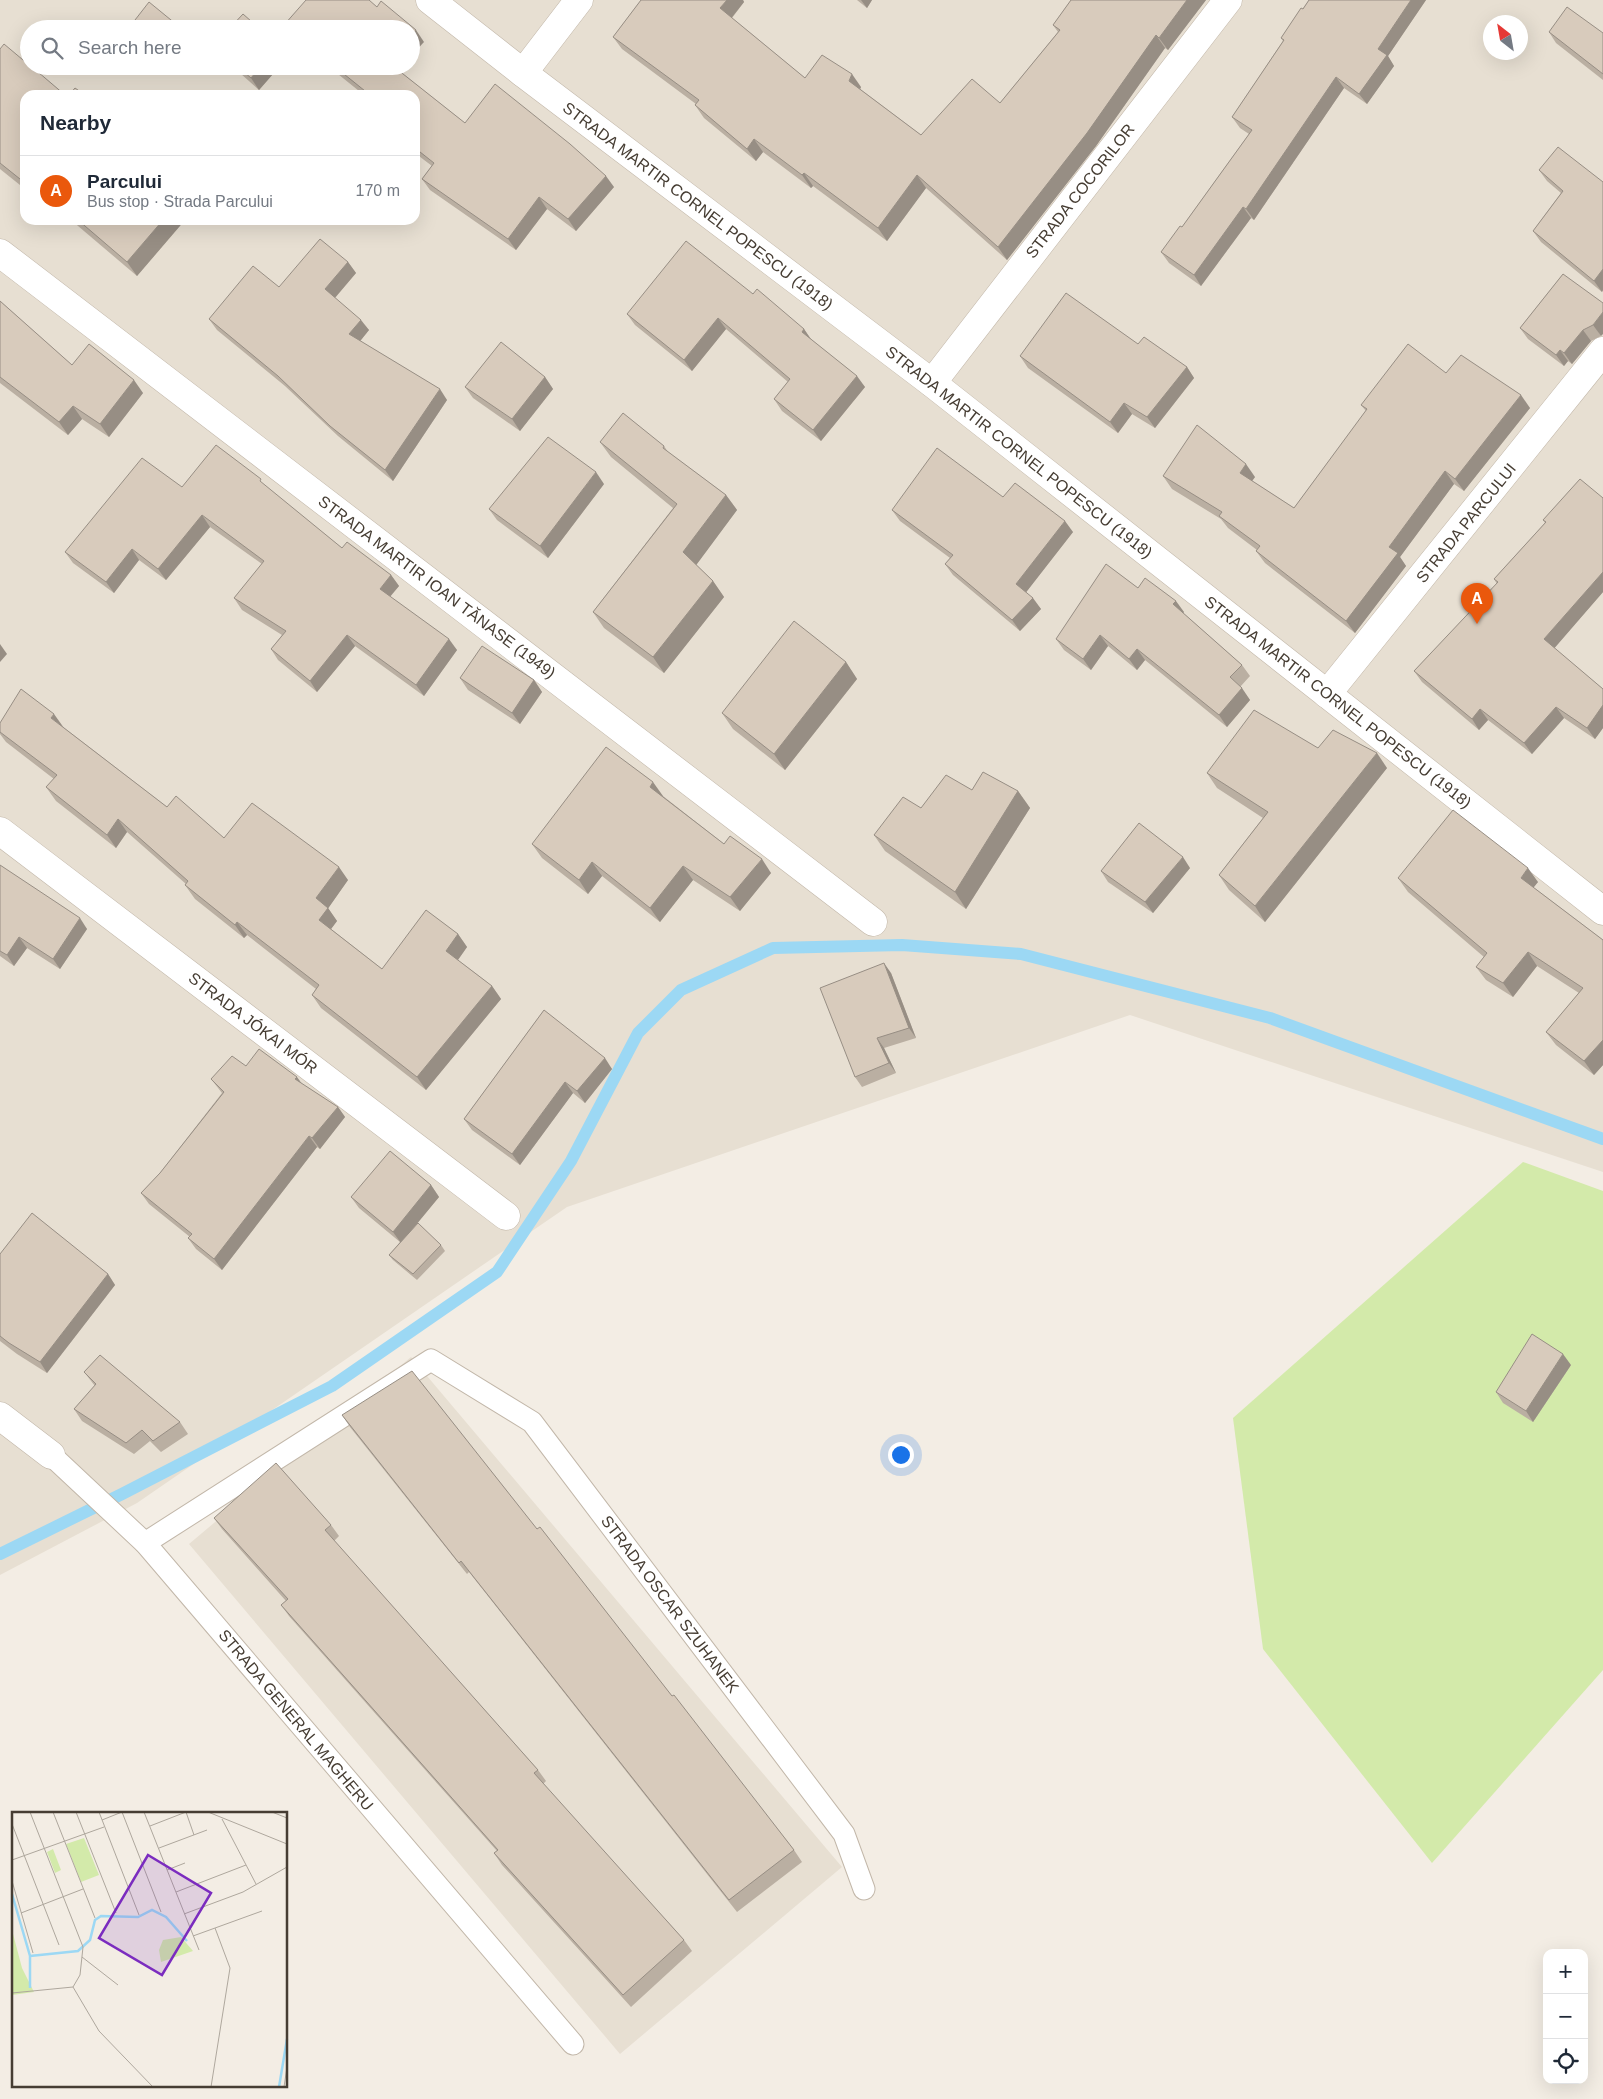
<!DOCTYPE html>
<meta charset="utf-8">
<style>
body{margin:0;font-family:Arial,sans-serif;background:#f2f2f3;color:#1f2937}
.controls{position:absolute;right:15px;bottom:15px;display:grid;overflow:hidden;border-radius:10px;box-shadow:0 5px 20px #0002}
.controls button{width:45px;height:45px;display:grid;place-items:center;padding:0;border:0;border-bottom:1px solid #e0e1e3;background:#fff;color:#1f2937;font:25px sans-serif}
.compass{position:absolute;left:1483px;top:15px;width:45px;height:45px;border-radius:50%;background:#fff;box-shadow:0 5px 20px #0002;rotate:329deg}
.you{position:absolute;left:900px;top:1454px;width:18px;height:18px;margin:-12px;border:4px solid #fff;border-radius:50%;background:#1a73e8;box-shadow:0 0 0 8px #1a73e833}
.badge{display:grid;place-items:center;width:32px;height:32px;border-radius:50%;background:#ea580c;color:#fff;font-size:16px;font-weight:700}
.pin{position:absolute;translate:-50% -41px;filter:drop-shadow(0 1px 2px #0008)}
.pin::after{content:'';position:absolute;top:26px;width:18px;height:15px;background:inherit;clip-path:polygon(0 0,100% 0,50% 100%)}
.list{margin:0;padding:0;list-style:none}
h2{display:flex;justify-content:space-between;align-items:center;height:65px;margin:0;padding:0 20px;font-size:21px}
h2 small{font-size:16px;font-weight:400;color:#747a83}
.list li{display:grid;grid-template-columns:32px 1fr auto;gap:15px;align-items:center;box-sizing:border-box;height:70px;padding:0 20px;border-top:1px solid #e0e1e3}
.list b{display:block;font-size:19px;white-space:nowrap}
.list p{margin:0;font-size:16px;white-space:nowrap;color:#747a83}
.list em{font-size:16px;font-style:normal;color:#747a83}
.icon{flex:none;width:28px;height:28px;fill:none;stroke:currentColor;stroke-width:2;stroke-linecap:round;stroke-linejoin:round}
.map{position:relative;flex:none;width:1603px;height:2099px;overflow:hidden}
.search{position:absolute;background:#fff;box-shadow:0 5px 20px #0002;left:20px;top:20px;width:400px;height:55px;display:flex;align-items:center;gap:12px;box-sizing:border-box;padding:0 18px;border-radius:28px;color:#747a83;font-size:19px}
.panel{position:absolute;background:#fff;box-shadow:0 5px 20px #0002;left:20px;top:90px;width:400px;height:135px;border-radius:15px}
.map>svg:first-child{display:block}
</style>
<div class="map">
<svg width="1603" height="2099" viewBox="0 0 1603 2099">
<rect width="100%" height="100%" fill="#f3ede4"/>
<g fill="#e7dfd2" fill-rule="evenodd">
<path d="M0 0H1603V1172L1130 1015 567 1207 137 1503 0 1575ZM1490 22H1520V52H1490ZM29 29H411V66H29ZM25 95H415V220H25Z"/>
<path d="M411 1357 842 1867 620 2054 189 1544Z"/>
</g>
<path fill="#d3eaaa" d="M1523 1162 1603 1191V1670L1432 1863 1263 1649 1233 1418Z"/>
<g fill="none" stroke-linecap="round" stroke-linejoin="round">
<path stroke="#9cd8f4" stroke-width="12" d="M0 1554 122 1494 332 1386 497 1272 571 1161 638 1033 681 990 773 948 902 945 1021 954 1270 1018 1603 1139"/>
<defs>
<g id="lane">
<path d="M51 1455 145 1543 573 2044"/>
<path d="M145 1543 431 1360 532 1422 844 1834 864 1889"/>
</g>
<g id="street">
<path d="M430 0 523 73 932 383 1603 911"/>
<path d="M523 73 579 0"/>
<path d="M0 253 873 922"/>
<path d="M932 383 1228 0"/>
<path d="M1327 694 1603 351"/>
<path d="M0 831 506 1216"/>
<path d="M0 1416 51 1455"/>
</g>
</defs>
<use href="#lane" stroke="#c2b7a9" stroke-width="23"/>
<use href="#street" stroke="#c2b7a9" stroke-width="29"/>
<use href="#lane" stroke="#fff" stroke-width="21"/>
<use href="#street" stroke="#fff" stroke-width="28"/>
</g>
<g fill="#baafa2">
<path d="M641 0H743L744 2 732 18 805 78 861 87 860 89 921 135 1000 103 1058 32 1053 25 1071 0H1206L1168 50 1165 48 1096 146 1007 260 926 188 887 241 813 186 811 188 763 152 756 161 704 118 695 105 696 104 622 49 613 37Z"/>
<path d="M857 0H872L867 8Z"/>
<path d="M1309 0H1426L1388 56 1394 66 1367 104 1344 88 1254 220 1251 218 1201 286 1169 263 1161 252 1182 227 1249 134 1240 128 1232 117 1283 41 1281 38Z"/>
<path d="M1549 32 1603 33V80L1556 43Z"/>
<path d="M0 49 25 95V189L0 169Z"/>
<path d="M162 66H176L170 73Z"/>
<path d="M232 66H280L259 90Z"/>
<path d="M328 66H403L399 71 465 123 614 187 576 231 547 209 516 250 430 190 422 179 432 166 415 153V95H364Z"/>
<path d="M1539 170 1603 182V290L1602 292 1541 242 1533 231 1561 193 1547 181Z"/>
<path d="M71 220H185L137 276Z"/>
<path d="M348 262 356 273 335 298 369 330 360 341 447 400 393 481 338 436 285 386 217 330 209 319 279 287Z"/>
<path d="M1563 274 1601 336 1591 341 1572 364 1568 361 1564 366 1528 339 1520 328Z"/>
<path d="M753 294 804 329 811 339 865 387 821 441 782 411 774 399 788 382 726 329 692 371 635 325 627 314Z"/>
<path d="M0 301 72 365 143 393 109 437 82 419 68 435 0 383Z"/>
<path d="M1138 344 1187 367 1194 378 1155 428 1132 414 1118 433 1028 368 1020 356Z"/>
<path d="M1446 373 1530 408 1464 491 1454 484 1400 557 1406 566 1355 633 1265 563 1256 551 1257 550 1228 528 1221 519 1172 489 1163 476 1255 477 1252 481 1294 508 1366 411 1361 405Z"/>
<path d="M545 377 553 389 520 431 473 398 465 387Z"/>
<path d="M600 442 664 446 668 452 726 495 737 510 696 565 713 581 724 597 664 673 604 628 593 612 673 508 611 457Z"/>
<path d="M604 484 548 558 497 520 489 509Z"/>
<path d="M182 487H266L342 548 391 575 399 586 390 597 457 650 424 696 355 646 317 692 278 660 271 649 282 635 242 610 234 598 262 564 210 527 166 580 139 560 114 593 73 563 65 552Z"/>
<path d="M1003 497 1073 532 1026 592 1041 609 1020 631 953 575 945 564 950 558 900 521 892 510Z"/>
<path d="M1603 498V592L1554 648 1603 689V728L1595 739 1564 718 1532 754 1488 720 1479 730 1422 682 1414 671 1497 584 1494 579 1545 523 1543 520Z"/>
<path d="M1138 588 1184 612 1183 613 1242 665 1250 676 1240 687 1250 700 1227 727 1145 660 1137 670 1108 646 1091 670 1064 650 1056 639Z"/>
<path d="M846 662 857 679 785 770 733 729 722 713Z"/>
<path d="M460 678 534 680 542 692 520 724 468 690Z"/>
<path d="M0 723 63 727 167 807 224 838 348 880 328 908 337 921 331 929 382 969 458 934 467 947 458 960 492 986 501 999 426 1090 321 1008 312 995 316 989 247 935 244 938 195 899 185 885 186 884 127 832 116 848 56 801 46 787 54 779 6 742 0 734Z"/>
<path d="M1318 748 1387 768 1265 922 1229 890 1219 875 1263 818 1217 788 1207 773Z"/>
<path d="M972 790 1018 791 1030 808 966 909 885 851 874 835Z"/>
<path d="M663 796 724 844 771 873 740 911 693 880 660 922 602 876 588 894 542 858 532 844Z"/>
<path d="M0 865 87 929 60 969 27 948 14 966 0 956Z"/>
<path d="M1190 868 1153 913 1108 882 1101 871Z"/>
<path d="M1398 878 1538 882 1533 887 1603 940V1065L1594 1075 1556 1045 1546 1032 1579 993 1537 966 1513 997 1486 980 1476 967 1484 957 1408 892Z"/>
<path d="M891 973 916 1038 884 1048 896 1073 862 1087 855 1077Z"/>
<path d="M544 1010 612 1069 585 1103 573 1093 520 1165 472 1130 464 1119Z"/>
<path d="M246 1066 302 1084 338 1107 345 1117 320 1149 317 1147 222 1270 196 1249 188 1238 190 1237 149 1204 141 1193 160 1173 222 1093 211 1079Z"/>
<path d="M431 1185 439 1197 415 1226 441 1245 445 1251 417 1280 393 1260 389 1255 400 1242 359 1208 351 1197Z"/>
<path d="M0 1254 108 1274 115 1285 47 1373 17 1354 0 1341Z"/>
<path d="M1571 1365 1533 1422 1503 1403 1496 1392Z"/>
<path d="M84 1372 180 1422 188 1434 161 1452 150 1441 134 1454 82 1421 74 1409 95 1386Z"/>
<path d="M342 1415 537 1529 672 1696 794 1850 802 1862 737 1912 469 1572 467 1574 350 1427Z"/>
<path d="M214 1518 331 1525 339 1536 334 1541 538 1770 546 1781 543 1784 684 1940 692 1951 631 2007 502 1865 494 1853 497 1851 289 1616 281 1605 286 1601 222 1529Z"/>
</g>
<g fill="#978e84">
<path d="M727 0H743L744 2 729 21 720 8Z"/>
<path d="M861 0H872L867 8Z"/>
<path d="M1187 0H1206L1168 50 1159 38Z"/>
<path d="M1411 0H1426L1388 56 1394 66 1367 104 1359 94 1378 49Z"/>
<path d="M416 30 424 42 411 56V36Z"/>
<path d="M1156 35 1165 48 1096 146 1007 260 998 247Z"/>
<path d="M165 66H176L170 73Z"/>
<path d="M261 66H280L259 90 251 78Z"/>
<path d="M391 66H403L396 74Z"/>
<path d="M852 74 861 87 858 94 849 81Z"/>
<path d="M1336 77 1344 88 1254 220 1246 209Z"/>
<path d="M754 139 763 152 756 161 747 149Z"/>
<path d="M804 173 813 186 811 188 802 175Z"/>
<path d="M917 175 926 188 887 241 878 228Z"/>
<path d="M606 176 614 187 576 231 568 219Z"/>
<path d="M539 197 547 209 516 250 508 239Z"/>
<path d="M1243 207 1251 218 1201 286 1194 275Z"/>
<path d="M163 220H185L137 276 127 262Z"/>
<path d="M348 262 356 273 333 300 325 289Z"/>
<path d="M1603 269V290L1602 292 1594 281Z"/>
<path d="M1603 312V334L1601 336 1593 325Z"/>
<path d="M718 318 726 329 692 371 684 360Z"/>
<path d="M361 320 369 330 357 345 349 334Z"/>
<path d="M804 329 812 341 802 332Z"/>
<path d="M1583 330 1591 341 1572 364 1564 353Z"/>
<path d="M1560 350 1568 361 1564 366 1556 355Z"/>
<path d="M1187 367 1194 378 1155 428 1147 417Z"/>
<path d="M857 376 865 387 821 441 813 430Z"/>
<path d="M545 377 553 389 520 431 512 419Z"/>
<path d="M134 380 143 393 109 437 100 424Z"/>
<path d="M440 389 447 400 393 481 385 470Z"/>
<path d="M1521 395 1530 408 1464 491 1455 479Z"/>
<path d="M1124 403 1132 414 1118 433 1110 422Z"/>
<path d="M73 406 82 419 68 435 59 422Z"/>
<path d="M1246 464 1255 477 1249 485 1240 473Z"/>
<path d="M1445 471 1454 484 1400 557 1406 566 1355 633 1346 621 1389 547Z"/>
<path d="M596 472 604 484 548 558 540 546Z"/>
<path d="M726 495 737 510 694 568 683 552Z"/>
<path d="M202 515 210 527 166 580 158 569Z"/>
<path d="M1065 521 1073 532 1024 595 1016 584Z"/>
<path d="M132 549 139 560 114 593 106 582Z"/>
<path d="M1603 572V592L1552 651 1544 639Z"/>
<path d="M391 575 399 586 387 600 380 589Z"/>
<path d="M713 581 724 597 664 673 653 657Z"/>
<path d="M1033 598 1041 609 1020 631 1012 620Z"/>
<path d="M1176 601 1184 612 1181 616 1173 604Z"/>
<path d="M347 635 355 646 317 692 310 681Z"/>
<path d="M1100 635 1108 646 1091 670 1083 659Z"/>
<path d="M449 639 457 650 424 696 416 685Z"/>
<path d="M0 644 7 654 0 662Z"/>
<path d="M1137 649 1145 660 1137 670 1129 659Z"/>
<path d="M846 662 857 679 785 770 774 754Z"/>
<path d="M534 680 542 692 520 724 512 713Z"/>
<path d="M1242 688 1250 700 1227 727 1219 715Z"/>
<path d="M1603 705V728L1595 739 1587 728Z"/>
<path d="M1556 707 1564 718 1532 754 1524 743Z"/>
<path d="M1480 709 1488 720 1479 730 1472 719Z"/>
<path d="M54 714 64 728 51 718Z"/>
<path d="M1377 753 1387 768 1265 922 1255 906Z"/>
<path d="M653 782 663 796 660 801 650 787Z"/>
<path d="M1018 791 1030 808 966 909 955 892Z"/>
<path d="M118 819 127 832 116 848 107 835Z"/>
<path d="M1183 857 1190 868 1153 913 1145 902Z"/>
<path d="M762 859 771 873 740 911 730 897Z"/>
<path d="M592 862 602 876 588 894 579 880Z"/>
<path d="M683 866 693 880 660 922 650 908Z"/>
<path d="M339 867 348 880 327 910 328 908 337 921 328 933 319 920 316 898Z"/>
<path d="M1528 868 1538 882 1530 892 1521 878Z"/>
<path d="M80 918 87 929 60 969 53 959Z"/>
<path d="M237 922 247 935 244 938 235 925Z"/>
<path d="M458 934 467 947 455 964 446 951Z"/>
<path d="M19 937 27 948 14 966 7 955Z"/>
<path d="M1528 952 1537 966 1513 997 1503 983Z"/>
<path d="M884 963 891 973 916 1038 909 1028Z"/>
<path d="M492 986 501 999 426 1090 417 1077Z"/>
<path d="M877 1038 884 1048 896 1073 889 1063Z"/>
<path d="M1603 1040V1065L1594 1075 1584 1061Z"/>
<path d="M605 1058 612 1069 585 1103 577 1091Z"/>
<path d="M297 1077 305 1088 295 1079Z"/>
<path d="M565 1082 573 1093 520 1165 512 1154Z"/>
<path d="M338 1107 345 1117 320 1149 312 1138Z"/>
<path d="M309 1136 317 1147 222 1270 214 1259Z"/>
<path d="M431 1185 439 1197 401 1243 393 1232Z"/>
<path d="M108 1274 115 1285 47 1373 40 1362Z"/>
<path d="M1563 1354 1571 1365 1533 1422 1526 1411Z"/>
</g>
<g fill="#d8cbbc" stroke="#978e84">
<path d="M306 0H369L377 7 381 1 416 30 411 36V29H287L284 25Z"/>
<path d="M641 0H727L720 8 805 78 822 55 852 74 849 81 921 135 972 79 1000 103 1060 30 1053 25 1071 0H1187L1159 38 1156 35 1087 133 998 247 917 175 878 228 804 173 802 175 754 139 747 149 695 105 699 100 613 37Z"/>
<path d="M1309 0H1411L1378 49 1387 55 1359 94 1336 77 1246 209 1243 207 1194 275 1161 252 1180 226 1182 227 1252 130 1232 117 1284 40 1281 38 1301 8 1303 9Z"/>
<path d="M149 2 182 29H128Z"/>
<path d="M1567 7 1603 33V74L1549 32Z"/>
<path d="M243 14 260 29H229Z"/>
<path d="M4 44 29 65V66H31L65 95H25V183L0 163V49Z"/>
<path d="M237 66H261L251 78Z"/>
<path d="M334 66H393L465 123 495 84 570 144 606 176 568 219 539 197 508 239 422 179 434 163 415 148V95H370Z"/>
<path d="M75 88 85 95H69Z"/>
<path d="M1558 147 1603 182V269L1594 281 1533 231 1563 191 1539 170Z"/>
<path d="M78 220H163L127 262Z"/>
<path d="M320 239 348 262 325 289 361 320 349 334 440 389 385 470 330 426 278 376 209 319 253 266 279 287Z"/>
<path d="M686 241 753 294 757 289 804 329 802 332 857 376 813 430 774 399 790 379 718 318 684 360 627 314Z"/>
<path d="M1563 274 1603 303V312L1593 325 1583 330 1564 353 1560 350 1556 355 1520 328Z"/>
<path d="M1066 293 1138 344 1144 337 1187 367 1147 417 1124 403 1110 422 1020 356Z"/>
<path d="M0 301 72 365 89 344 134 380 100 424 73 406 59 422 0 377Z"/>
<path d="M501 342 545 377 512 419 465 387Z"/>
<path d="M1408 344 1446 373 1461 355 1521 395 1455 479 1445 471 1389 547 1398 553 1346 621 1256 551 1260 546 1219 516 1222 512 1163 476 1197 425 1246 464 1240 473 1294 508 1367 409 1361 405Z"/>
<path d="M623 413 664 446 663 448 726 495 683 552 713 581 653 657 593 612 677 504 600 442Z"/>
<path d="M548 437 596 472 540 546 489 509Z"/>
<path d="M216 445 261 479 260 481 342 548 347 542 391 575 380 589 449 639 416 685 347 635 310 681 271 649 286 631 234 598 264 561 202 515 158 569 132 549 106 582 65 552 142 458 182 487Z"/>
<path d="M937 448 1003 497 1015 483 1065 521 1016 584 1033 598 1012 620 945 564 953 555 892 510Z"/>
<path d="M1580 479 1603 498V572L1544 639 1603 689V705L1587 728 1556 707 1524 743 1480 709 1472 719 1414 671 1498 582 1494 579 1546 522 1543 520Z"/>
<path d="M1106 564 1138 588 1145 578 1176 601 1173 604 1242 665 1230 677 1242 688 1219 715 1137 649 1129 659 1100 635 1083 659 1056 639Z"/>
<path d="M794 621 846 662 774 754 722 713Z"/>
<path d="M482 646 534 680 512 713 460 678Z"/>
<path d="M21 689 54 714 51 718 167 807 176 796 224 838 252 803 339 867 316 898 328 908 319 920 382 969 426 910 458 934 446 951 492 986 417 1077 312 995 319 985 237 922 235 925 185 885 188 881 118 819 107 835 46 787 57 775 0 732V723Z"/>
<path d="M1254 710 1318 748 1333 730 1377 753 1255 906 1219 875 1268 812 1207 773Z"/>
<path d="M606 747 653 782 650 787 724 844 730 836 762 859 730 897 683 866 650 908 592 862 579 880 532 844Z"/>
<path d="M983 772 1018 791 955 892 874 835 903 797 921 808 946 775 972 790Z"/>
<path d="M1453 810 1528 868 1521 878 1603 940V1040L1584 1061 1546 1032 1583 988 1528 952 1503 983 1476 967 1487 953 1398 878Z"/>
<path d="M1139 823 1183 857 1145 902 1101 871Z"/>
<path d="M0 865 80 918 53 959 19 937 7 955 0 951Z"/>
<path d="M884 963 909 1028 877 1038 889 1063 855 1077 820 988Z"/>
<path d="M544 1010 605 1058 577 1091 565 1082 512 1154 464 1119Z"/>
<path d="M259 1049 297 1077 295 1079 338 1107 312 1138 309 1136 214 1259 188 1238 192 1234 141 1193 160 1173 224 1092 211 1079 232 1056 246 1066Z"/>
<path d="M390 1151 431 1185 393 1232 351 1197Z"/>
<path d="M32 1213 108 1274 40 1362 9 1343 0 1336V1254Z"/>
<path d="M418 1223 441 1245 413 1274 389 1255Z"/>
<path d="M1532 1334 1563 1354 1526 1411 1496 1392Z"/>
<path d="M100 1355 180 1422 153 1441 142 1430 126 1443 74 1409 96 1384 84 1372Z"/>
<path d="M412 1371 537 1529 540 1527 672 1696 674 1695 794 1850 729 1900 461 1561 459 1563 342 1415Z"/>
<path d="M276 1463 331 1525 325 1530 538 1770 534 1773 684 1940 623 1995 494 1853 498 1850 281 1605 288 1599 214 1518Z"/>
</g>
<g text-anchor="middle" dominant-baseline="central" stroke-width="5" stroke-linejoin="round" paint-order="stroke">
<g font-size="16" fill="#463d33" stroke="#fff">
<text transform="translate(1080 191) rotate(-52)">STRADA COCORILOR</text>
<text transform="translate(698 206) rotate(37)">STRADA MARTIR CORNEL POPESCU (1918)</text>
<text transform="translate(1019 452) rotate(38)">STRADA MARTIR CORNEL POPESCU (1918)</text>
<text transform="translate(1466 523) rotate(-51)">STRADA PARCULUI</text>
<text transform="translate(437 587) rotate(37)">STRADA MARTIR IOAN TĂNASE (1949)</text>
<text transform="translate(1338 702) rotate(38)">STRADA MARTIR CORNEL POPESCU (1918)</text>
<text transform="translate(253 1023) rotate(37)">STRADA JÓKAI MÓR</text>
<text transform="translate(670 1604) rotate(53)">STRADA OSCAR SZUHANEK</text>
<text transform="translate(296 1720) rotate(50)">STRADA GENERAL MAGHERU</text>
</g>
</g>
<g transform="translate(12 1812)">
<rect width="275" height="275" fill="#f3ede4"/>
<path d="M72 26 87 63 69 70 54 32ZM41 37 49 58 43 61 35 40ZM0 118 10 156 22 180 0 183ZM169 125 181 139 149 150 147 138 151 128Z" fill="#d3eaaa"/>
<path fill="none" stroke="#9cd8f4" stroke-width="2.5" d="M0 82 18 144V176M18 144 66 139 78 128 83 108 89 104 126 105 140 98 154 105 175 129M267 275 275 227"/>
<path fill="none" stroke="#aea79d" stroke-width="1" d="M18 0 71 135 68 163 61 175M41 0 83 106M64 0 104 101M87 0 127 103M110 0 149 100M132 0 187 138M174 0 182 23M196 0 275 32M260 0 275 6M210 7 244 72M90 8 110 0M0 12 47 133M138 14 174 0M147 36 195 18M0 48 92 15M155 58 173 51M0 69 21 141M164 80 234 53M9 101 71 77M172 102 231 80 275 55M181 124 250 99M70 145 106 173M61 175 87 219 141 275M0 181 61 175M199 275 218 156 203 116M272 275 275 255"/>
<path fill="#7b2cbf" fill-opacity="0.15" stroke="#7b2cbf" stroke-width="2.5" d="M136 43 199 81 150 163 87 126Z"/>
<rect width="275" height="275" fill="none" stroke="#463d33" stroke-width="2.5"/>
</g>
</svg>
<div class="controls">
<button>+</button>
<button>−</button>
<button><svg class="icon" aria-label="locate" viewBox="0 0 24 24"><circle cx="12" cy="12" r="6"/><path d="M12 2v4M12 18v4M2 12h4M18 12h4"/></svg></button>
</div>
<svg class="compass" viewBox="-18 -18 36 36"><path d="M0-13l5 13h-10z" fill="#e53935"/><path d="M0 13l5-13h-10z" fill="#747a83"/></svg>
<div class="you"></div>
<div class="pin badge" style="left:1477px;top:624px">A</div>
<div class="search"><svg class="icon" aria-label="search" viewBox="0 0 24 24"><circle cx="10" cy="10" r="6"/><path d="M15 15l6 6"/></svg>Search here</div>
<section class="panel">
<h2>Nearby<small></small></h2>
<ul class="list">
<li><span class="badge">A</span><div><b>Parcului</b><p>Bus stop · Strada Parcului</p></div><em>170 m</em></li>
</ul>
</section>
</div>
